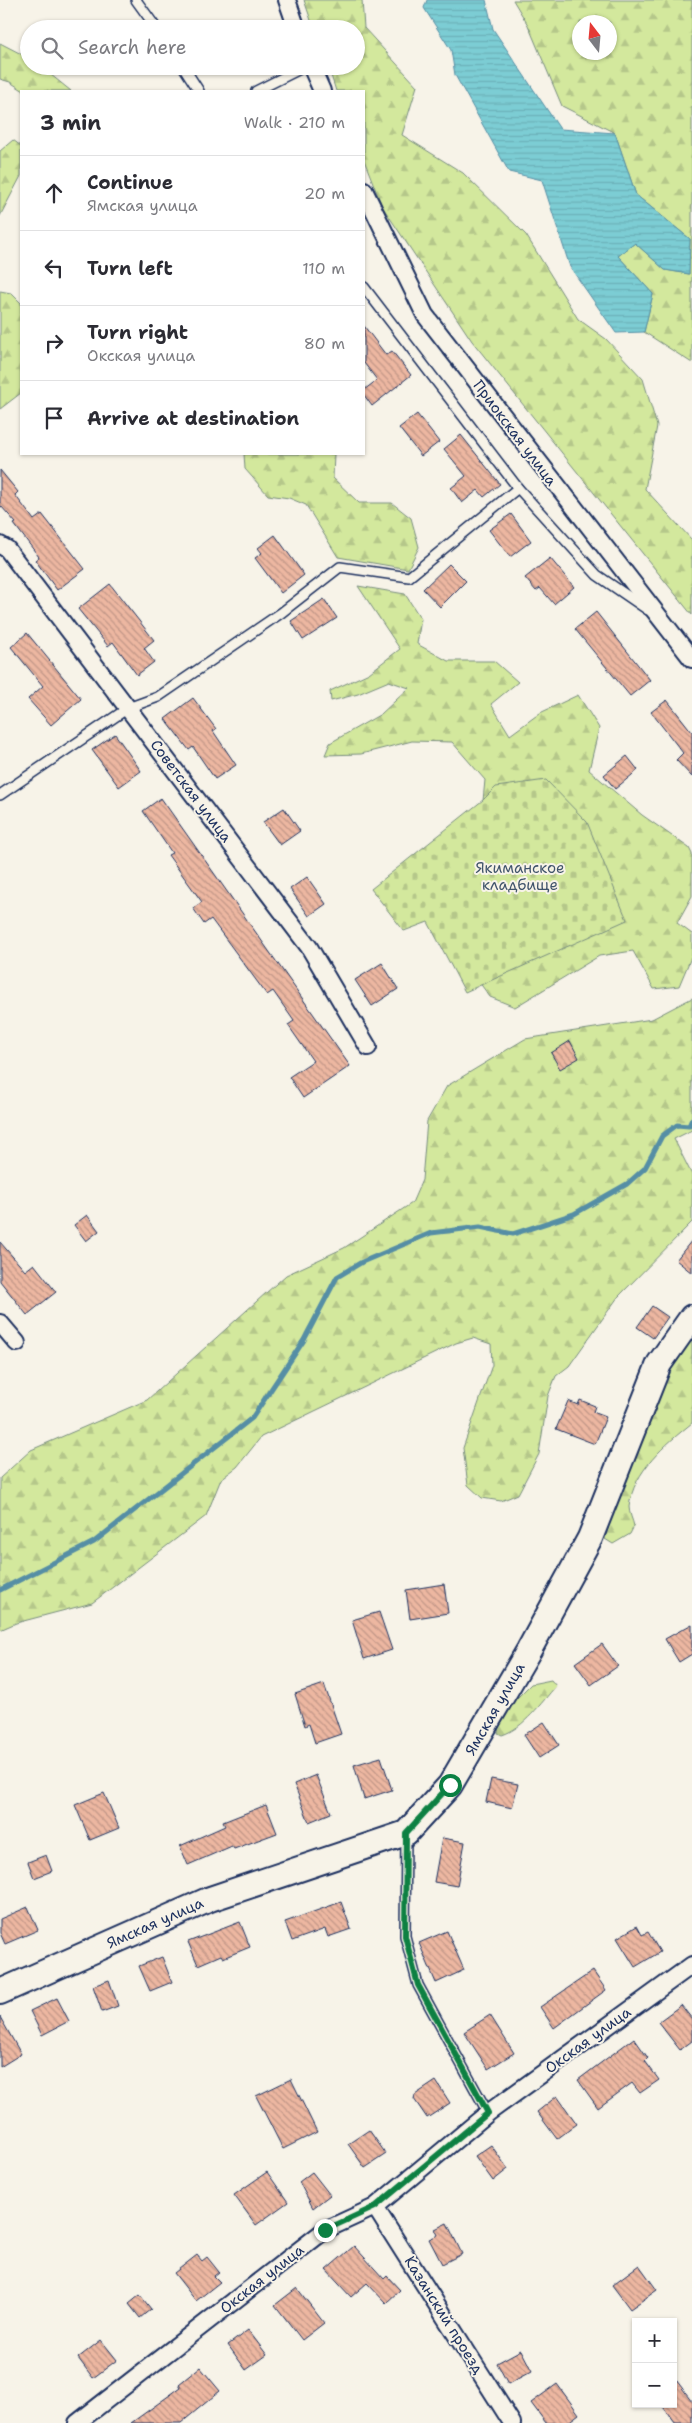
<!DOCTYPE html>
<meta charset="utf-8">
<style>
body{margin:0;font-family:"Shantell Sans",sans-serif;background:#f2f2f3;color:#2b2b33}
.controls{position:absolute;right:15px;bottom:15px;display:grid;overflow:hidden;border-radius:0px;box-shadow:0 1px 4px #0004}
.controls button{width:45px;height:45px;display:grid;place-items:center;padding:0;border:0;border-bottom:1px solid #e1e1e2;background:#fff;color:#2b2b33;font:25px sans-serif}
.compass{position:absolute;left:572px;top:15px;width:45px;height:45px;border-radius:50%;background:#fff;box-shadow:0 1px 4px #0004;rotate:344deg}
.stop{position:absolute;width:15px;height:15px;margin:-11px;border:4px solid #0b8043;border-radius:50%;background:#fff}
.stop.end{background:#0b8043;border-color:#fff;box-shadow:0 1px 5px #0008}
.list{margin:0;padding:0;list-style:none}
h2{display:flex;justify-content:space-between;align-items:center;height:65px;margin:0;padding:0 20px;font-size:21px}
h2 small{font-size:16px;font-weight:400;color:#7c7c81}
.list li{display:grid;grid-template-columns:32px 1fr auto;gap:15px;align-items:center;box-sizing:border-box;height:75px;padding:0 20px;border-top:1px solid #e1e1e2}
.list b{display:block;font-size:19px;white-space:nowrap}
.list p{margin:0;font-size:16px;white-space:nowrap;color:#7c7c81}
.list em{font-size:16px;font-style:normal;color:#7c7c81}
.icon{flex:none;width:28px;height:28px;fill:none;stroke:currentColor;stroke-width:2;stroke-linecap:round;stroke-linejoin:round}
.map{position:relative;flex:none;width:692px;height:2423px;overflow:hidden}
.search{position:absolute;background:#fff;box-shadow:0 1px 4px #0004;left:20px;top:20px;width:345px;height:55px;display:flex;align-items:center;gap:12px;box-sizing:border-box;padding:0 18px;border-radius:28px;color:#7c7c81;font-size:19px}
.panel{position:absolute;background:#fff;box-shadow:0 1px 4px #0004;left:20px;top:90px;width:345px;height:365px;border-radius:0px}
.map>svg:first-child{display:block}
</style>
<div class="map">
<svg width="692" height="2423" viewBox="0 0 692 2423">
<defs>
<pattern id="forest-firs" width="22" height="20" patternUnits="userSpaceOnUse" patternTransform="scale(1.25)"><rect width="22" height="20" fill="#d3e89d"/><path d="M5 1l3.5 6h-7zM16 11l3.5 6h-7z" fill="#b5c78a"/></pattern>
<pattern id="cemetery-stones" width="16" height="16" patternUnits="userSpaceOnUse" patternTransform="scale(1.25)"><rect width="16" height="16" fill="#d3e89d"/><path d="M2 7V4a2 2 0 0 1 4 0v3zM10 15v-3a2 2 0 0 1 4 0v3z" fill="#b5c78a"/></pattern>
<pattern id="water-rules" width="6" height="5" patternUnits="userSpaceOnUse" patternTransform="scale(1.25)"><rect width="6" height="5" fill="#7ccdd4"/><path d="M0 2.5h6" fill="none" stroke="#6bb0b8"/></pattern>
<pattern id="building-back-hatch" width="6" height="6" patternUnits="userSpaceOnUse" patternTransform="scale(1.25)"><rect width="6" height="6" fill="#edb7a1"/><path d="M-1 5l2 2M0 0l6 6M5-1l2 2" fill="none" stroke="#bf9586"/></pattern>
</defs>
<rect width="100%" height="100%" fill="#f7f3e8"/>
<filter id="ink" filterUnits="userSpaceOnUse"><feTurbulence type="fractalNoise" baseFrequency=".02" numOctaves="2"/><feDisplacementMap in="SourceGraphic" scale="10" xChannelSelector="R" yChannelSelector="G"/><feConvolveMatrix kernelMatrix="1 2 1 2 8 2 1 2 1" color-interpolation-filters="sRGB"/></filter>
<g filter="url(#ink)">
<g fill="url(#forest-firs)" stroke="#778c7e" fill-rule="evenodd">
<path d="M304 0H362L364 28 417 86 402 135 463 173 526 235 578 319 606 339 643 379 657 426 645 489 692 540V615L472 341 382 206 364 160V91H336L328 66H356V29H314Z"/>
<path d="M513 0H692V363L644 332 653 294 618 256 635 243 665 270 689 274 690 239 636 195 615 133 562 106 528 25ZM580 22H610V52H580Z"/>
<path d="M0 43 29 58V66H40L71 91H24L10 82 0 79Z"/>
<path d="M13 140 21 146V176L0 216V151Z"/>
<path d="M0 291 11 293 21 303V393L0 409Z"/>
<path d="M244 454H334L333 478 359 503H392L411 518 419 547 408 569 338 557 306 505 289 498 268 495 245 469Z"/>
<path d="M358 586 405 594 421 619 417 644 448 661H494L518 682 491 704 510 735 540 713 578 695 599 728 589 770 642 815 689 848 692 854V896L677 923 692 934V955L679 986 654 989 633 951 599 956 515 1007 490 997 447 938 481 822 485 780 452 742 412 741 361 754 325 755 330 743 381 714 409 688 389 681 358 694 331 701 330 691 369 673 400 649Z"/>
<path d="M692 998V1130L674 1139 692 1175V1222L618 1297 569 1366 556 1376 548 1396 539 1454 518 1494 501 1501 482 1498 468 1485 463 1448 492 1365 491 1344 473 1338 456 1343 261 1437 237 1467 221 1479 206 1516 92 1603 16 1623 0 1630V1478L31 1450 147 1400 286 1275 344 1248 412 1203 422 1180 427 1121 447 1086 525 1039 652 1019Z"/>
<path d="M692 1336V1423C666 1444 633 1471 629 1507 629 1513 633 1521 634 1526L630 1534 613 1544 605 1539 617 1497 667 1373Z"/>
<path d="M551 1680 556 1686C541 1703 524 1728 502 1735L498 1733 501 1714 531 1684Z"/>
</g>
<path fill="url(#cemetery-stones)" stroke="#778c7e" d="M546 780 587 822 627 920 465 992 428 922 404 931 371 889 483 800 496 787Z"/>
<path fill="url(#water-rules)" stroke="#558ea5" d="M427 0H486L493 29 560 129 615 133 636 195 690 239 689 274 665 270 635 243 618 256 653 294 644 332 616 333 570 267 542 180 509 172 455 75 451 50 424 8Z"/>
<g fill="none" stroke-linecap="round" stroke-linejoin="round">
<path stroke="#558ea5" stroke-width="5" d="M0 1590 94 1542 252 1418 304 1340 337 1277 362 1262 431 1233 480 1227 513 1234 574 1214 627 1184 645 1168 662 1136 677 1125 689 1126 692 1119"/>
</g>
<g fill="url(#building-back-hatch)" stroke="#1b2f5e">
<path d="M364 326 386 355 392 351 411 375 372 406 364 395V390L377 380 364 363Z"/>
<path d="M417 414 439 442 421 456 399 428Z"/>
<path d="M461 435 500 484 484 497 478 490 462 503 451 488 466 476 444 449Z"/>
<path d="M0 470 18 492 15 495 34 520 42 514 85 569 57 590 35 560 39 557 14 524 16 523 1 506 0 507Z"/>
<path d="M511 514 531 541 510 557 489 530Z"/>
<path d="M275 535 304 575 281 593 255 558 262 553 258 548Z"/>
<path d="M550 558 574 587 554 604 540 588 536 591 525 578Z"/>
<path d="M449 564 466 581 440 607 423 589Z"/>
<path d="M110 584 154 640 144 648 154 662 137 675 113 642 108 646 78 609Z"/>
<path d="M324 599 337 618 303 640 291 621Z"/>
<path d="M596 612 650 680 630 696 575 629Z"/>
<path d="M27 633 81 699 51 725 28 699 43 686 11 647Z"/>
<path d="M193 698 216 729 213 731 236 765 215 779 193 747 189 750 165 719Z"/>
<path d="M667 700 692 732V777L676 760 683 753 651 712Z"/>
<path d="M115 734 141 771 119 787 92 750Z"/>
<path d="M627 756 638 770 615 789 604 775Z"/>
<path d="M161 798 350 1066 303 1098 289 1077 313 1061 288 1025 294 1021 273 991 267 995 211 919 204 924 193 908 202 902 168 855 172 853 143 811Z"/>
<path d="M284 808 300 831 280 845 263 822Z"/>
<path d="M307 877 326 904 309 916 290 889Z"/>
<path d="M382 963 398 989 372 1006 355 980Z"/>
<path d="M570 1041 579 1058 560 1069 551 1053Z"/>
<path d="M87 1215 99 1231 86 1241 74 1225Z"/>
<path d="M692 1240V1273L676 1260Z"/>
<path d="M0 1242 25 1271 34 1264 56 1292 27 1315 0 1281Z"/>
<path d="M652 1306 668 1317 653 1338 637 1327Z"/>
<path d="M580 1400 595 1406 593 1412 606 1417 595 1444 556 1429 568 1401 578 1405Z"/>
<path d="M444 1584 448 1613 410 1619 406 1590Z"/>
<path d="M379 1612 392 1650 364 1659 352 1620Z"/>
<path d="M692 1624V1654L679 1662 665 1639Z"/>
<path d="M602 1644 618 1666 591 1685 575 1663Z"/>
<path d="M324 1684 341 1734 315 1743 309 1724 305 1726 295 1694Z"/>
<path d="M544 1722 559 1745 539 1758 524 1735Z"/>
<path d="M381 1757 392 1790 364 1799 354 1765Z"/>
<path d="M316 1775 331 1813 309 1822 294 1784Z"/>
<path d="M491 1779 518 1784 512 1808 486 1802Z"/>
<path d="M104 1793 119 1828 90 1840 75 1805Z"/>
<path d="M266 1805 277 1833 234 1849 232 1846 188 1865 180 1846 225 1826 223 1822Z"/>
<path d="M442 1838 465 1842 457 1886 434 1882Z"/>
<path d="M46 1855 52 1871 34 1878 28 1862Z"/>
<path d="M341 1902 351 1929 328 1937 325 1929 292 1941 285 1922Z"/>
<path d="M28 1907 38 1930 5 1944 0 1933V1919Z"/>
<path d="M240 1922 250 1947 223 1958 221 1955 198 1965 188 1942Z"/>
<path d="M637 1926 642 1935 648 1932 660 1952 635 1967 617 1938Z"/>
<path d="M447 1931 464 1970 436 1983 419 1943Z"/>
<path d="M162 1957 172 1982 150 1991 139 1966Z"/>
<path d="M593 1971 606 1990 554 2028 540 2007Z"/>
<path d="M109 1980 118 2006 102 2012 93 1986Z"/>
<path d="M57 1998 69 2021 42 2035 30 2011Z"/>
<path d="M681 2005 692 2019V2041L680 2050 658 2022Z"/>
<path d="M490 2015 514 2053 488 2069 464 2032Z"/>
<path d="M0 2017 21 2054 0 2067Z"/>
<path d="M634 2038 648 2058 645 2061 659 2080 640 2093 632 2083 598 2108 578 2080Z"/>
<path d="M291 2079 317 2132 283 2149 256 2096Z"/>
<path d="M436 2081 450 2103 427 2118 414 2099 415 2095Z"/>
<path d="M557 2096 577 2124 557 2139 537 2112Z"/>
<path d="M369 2130 386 2154 365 2168 348 2144Z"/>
<path d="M491 2145 508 2169 493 2181 475 2156Z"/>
<path d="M267 2172 288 2202 256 2225 234 2195Z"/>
<path d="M312 2172 330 2195 313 2208 299 2182Z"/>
<path d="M447 2223 462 2254 442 2264 429 2239 438 2235 435 2229Z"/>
<path d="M354 2246 384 2279 387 2276 400 2290 386 2303 367 2283 351 2297 326 2270Z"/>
<path d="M197 2255 202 2261 207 2257 219 2272 214 2276 220 2282 196 2301 174 2273Z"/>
<path d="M639 2265 657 2290 630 2309 612 2285Z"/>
<path d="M297 2288 324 2323 302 2340 275 2305Z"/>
<path d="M140 2295 151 2309 140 2318 129 2304Z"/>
<path d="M248 2330 267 2355 246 2370 228 2345Z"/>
<path d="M101 2340 117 2360 93 2378 78 2358Z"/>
<path d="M521 2350 532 2371 508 2384 497 2363Z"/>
<path d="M200 2367 220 2391 181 2423H131L181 2387 179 2384Z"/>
<path d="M673 2376 692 2401V2423H675L661 2404H673Z"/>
<path d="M557 2384 579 2414 567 2423H546L531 2403Z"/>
</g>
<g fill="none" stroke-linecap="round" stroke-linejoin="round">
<defs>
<g id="lane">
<path d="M136 0 157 29"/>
<path d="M183 66 199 91"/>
<path d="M256 91 306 66"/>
<path d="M364 287 518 488 597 575 648 610"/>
<path d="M0 795 128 708 158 697 281 613 340 567 409 577 518 488"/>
<path d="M406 1835 405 1936 418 1985 488 2113"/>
</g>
<g id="street">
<path d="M287 0 297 29"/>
<path d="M311 66 322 91"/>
<path d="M364 190 425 315 692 659"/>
<path d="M0 545 7 549 309 947 368 1047"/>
<path d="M0 1323 17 1343"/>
<path d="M375 2207 512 2423"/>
<path d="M77 2423 325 2230 375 2207 488 2113 692 1965"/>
</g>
<path id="secondary" d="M0 1992 210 1899 406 1833 450 1785 529 1650 590 1538 659 1364 692 1317"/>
</defs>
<use href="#lane" stroke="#1b2f5e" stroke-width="12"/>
<use href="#street" stroke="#1b2f5e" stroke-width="20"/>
<use href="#secondary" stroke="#1b2f5e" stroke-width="28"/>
<use href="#lane" stroke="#f7f3e8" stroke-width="9"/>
<use href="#street" stroke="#f7f3e8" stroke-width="16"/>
<use href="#secondary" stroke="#f7f3e8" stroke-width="24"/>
</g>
</g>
<g fill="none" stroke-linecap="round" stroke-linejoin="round" filter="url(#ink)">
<path stroke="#0b8043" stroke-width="6" d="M325 2230 375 2207 488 2113 418 1985 405 1936 406 1833 450 1785"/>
</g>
<g text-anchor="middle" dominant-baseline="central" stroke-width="4" stroke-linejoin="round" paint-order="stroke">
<g font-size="15" fill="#1b2f5e" stroke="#f7f3e8">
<text transform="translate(515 433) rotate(53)">Приокская улица</text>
<text transform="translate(191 791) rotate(53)">Советская улица</text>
<text transform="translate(495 1709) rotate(-60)">Ямская улица</text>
<text transform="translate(155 1923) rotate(-24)">Ямская улица</text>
<text transform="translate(588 2040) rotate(-36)">Окская улица</text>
<text transform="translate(262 2279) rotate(-38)">Окская улица</text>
<text transform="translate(444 2315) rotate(58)">Казанский проезд</text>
</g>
<g font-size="15" fill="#40546b" stroke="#f7f3e8">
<text x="520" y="868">Якиманское<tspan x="520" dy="17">кладбище</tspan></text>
</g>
</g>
</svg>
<div class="controls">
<button>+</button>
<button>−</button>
</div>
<svg class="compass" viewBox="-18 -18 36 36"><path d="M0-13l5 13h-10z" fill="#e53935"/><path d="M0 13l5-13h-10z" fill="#7c7c81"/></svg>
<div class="stop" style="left:450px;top:1785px"></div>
<div class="stop end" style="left:325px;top:2230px"></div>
<div class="search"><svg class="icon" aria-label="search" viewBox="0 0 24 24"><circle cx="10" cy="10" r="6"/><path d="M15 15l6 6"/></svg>Search here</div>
<section class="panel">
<h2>3 min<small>Walk · 210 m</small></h2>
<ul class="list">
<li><svg class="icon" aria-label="ahead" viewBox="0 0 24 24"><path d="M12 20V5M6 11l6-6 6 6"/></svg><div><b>Continue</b><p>Ямская улица</p></div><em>20 m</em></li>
<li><svg class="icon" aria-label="left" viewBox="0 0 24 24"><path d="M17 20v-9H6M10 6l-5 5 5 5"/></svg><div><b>Turn left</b></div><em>110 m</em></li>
<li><svg class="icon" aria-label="right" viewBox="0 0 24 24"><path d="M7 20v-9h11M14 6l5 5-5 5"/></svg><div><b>Turn right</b><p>Окская улица</p></div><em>80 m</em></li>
<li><svg class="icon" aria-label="arrive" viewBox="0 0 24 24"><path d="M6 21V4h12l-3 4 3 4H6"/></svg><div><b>Arrive at destination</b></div></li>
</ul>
</section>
</div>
